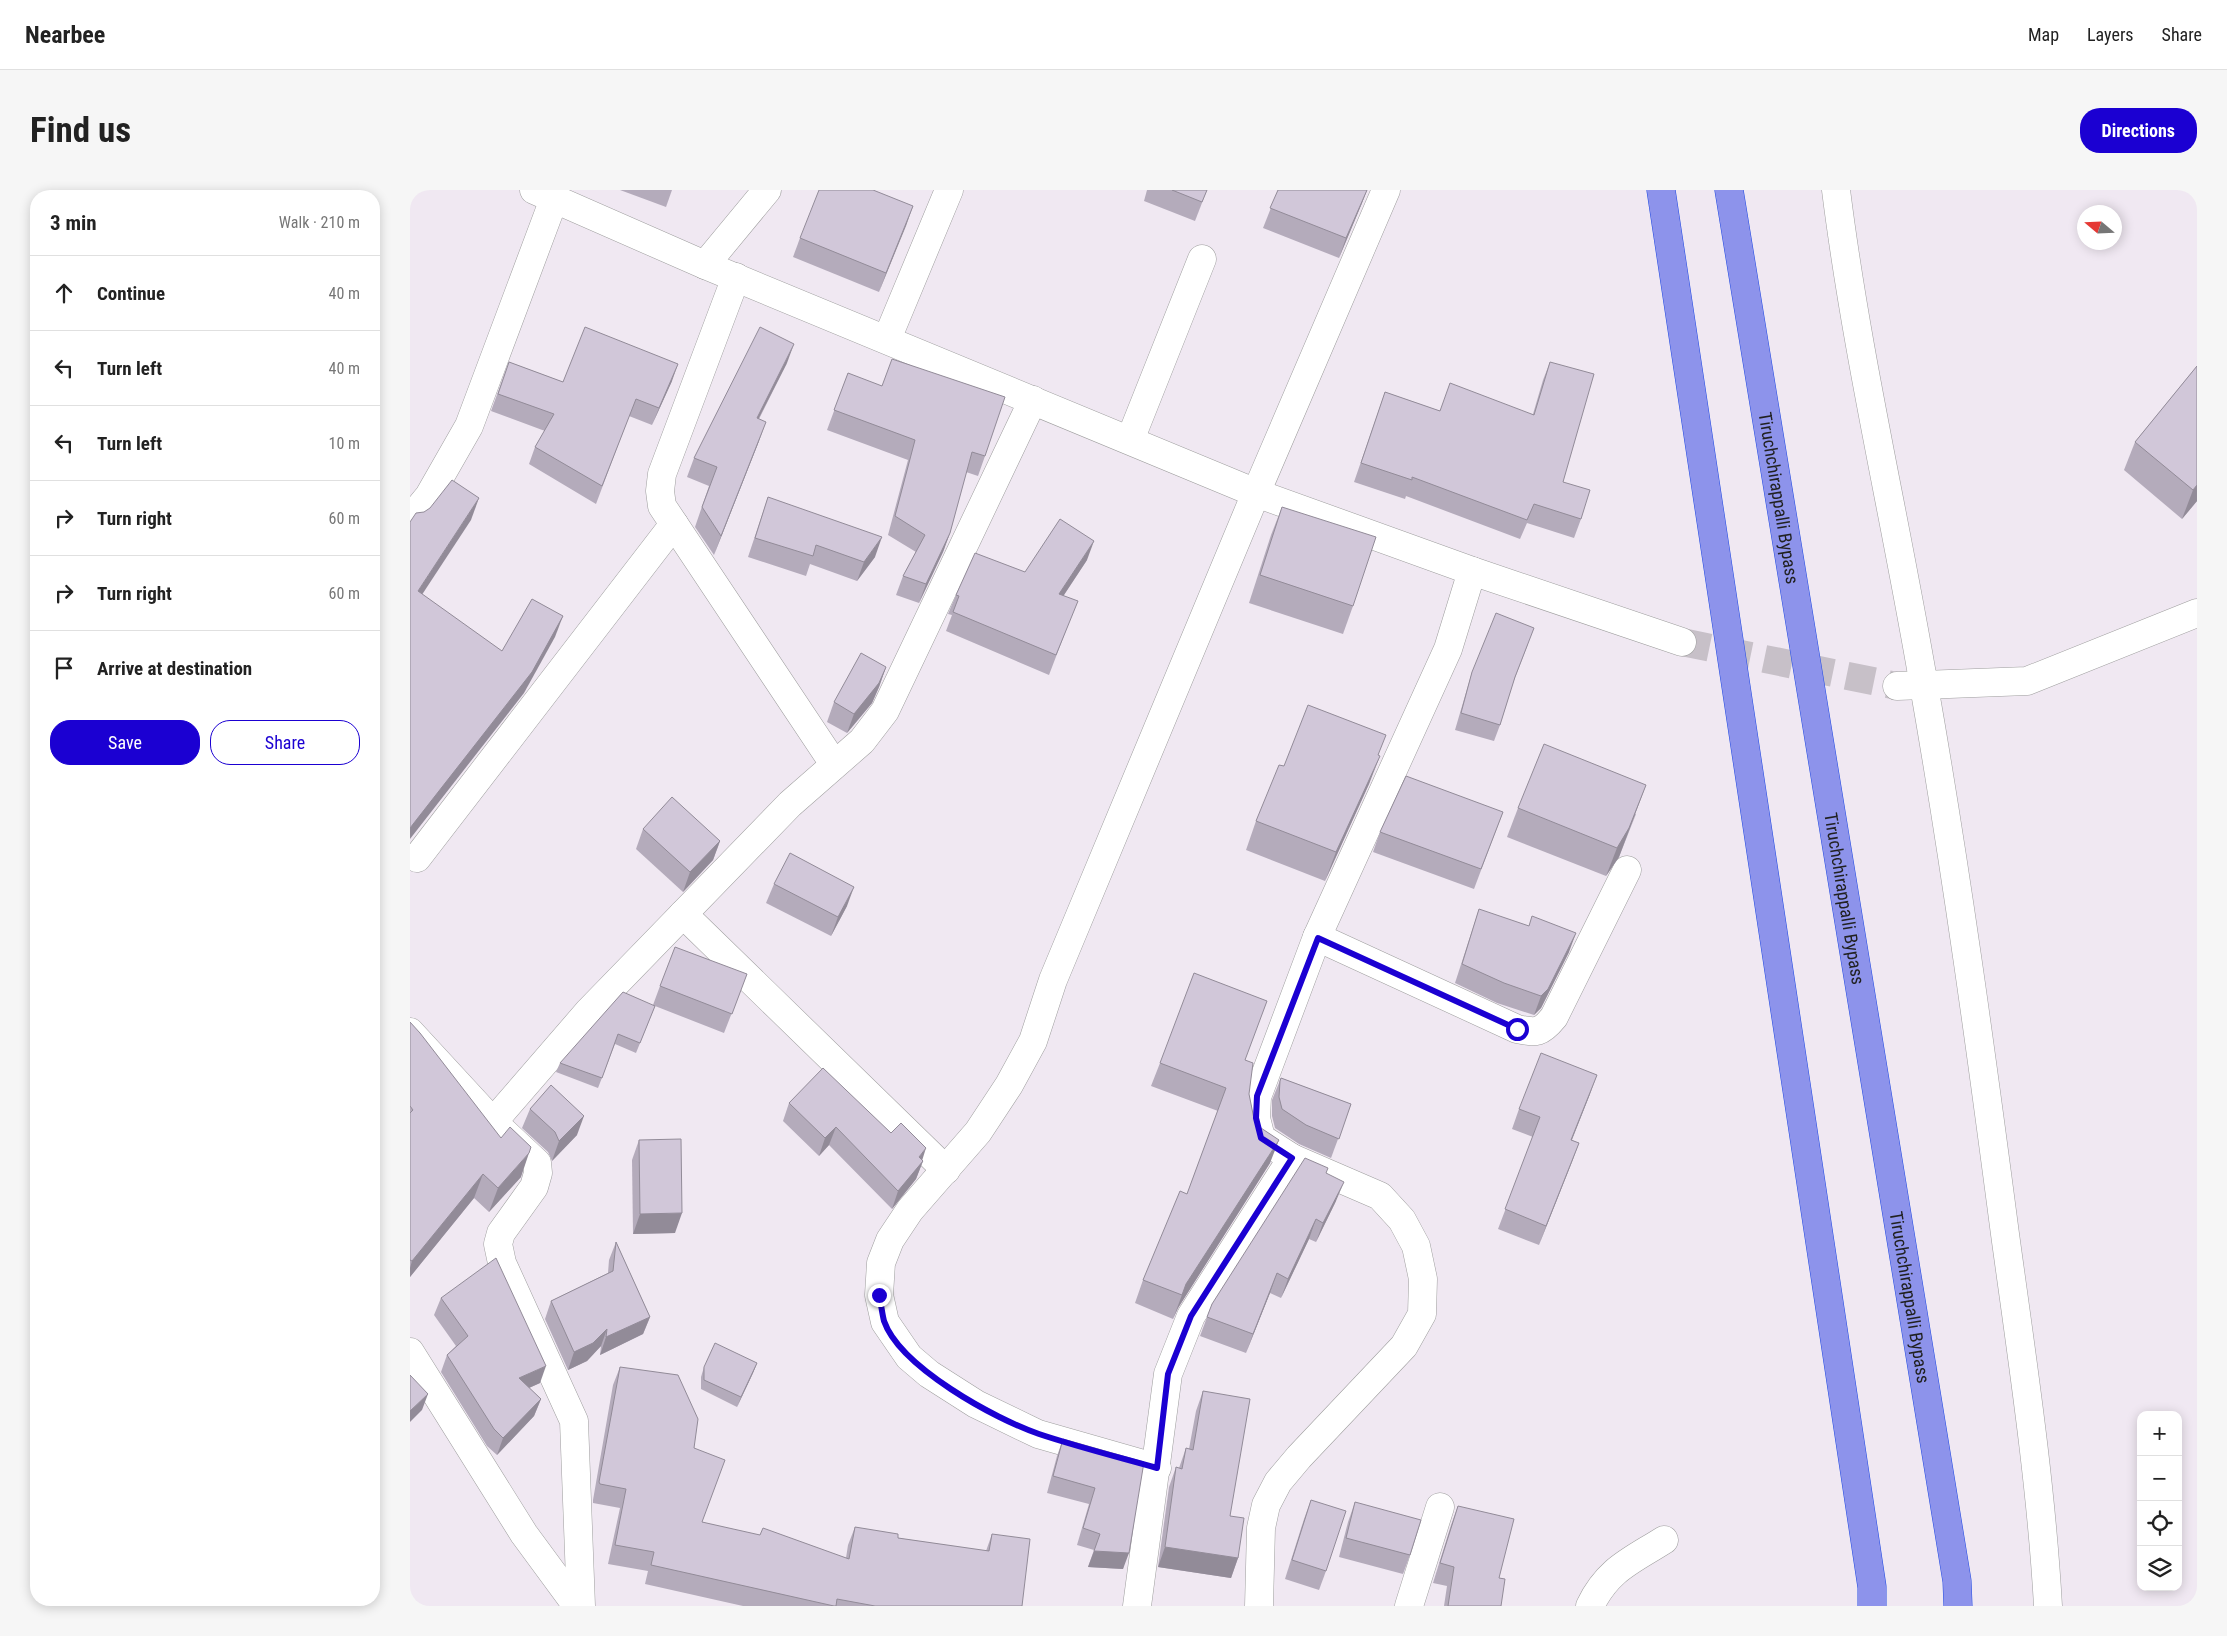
<!DOCTYPE html>
<meta charset="utf-8">
<style>
body{margin:0;font-family:"Roboto Condensed",sans-serif;background:#f6f6f6;color:#222}
.controls{position:absolute;right:15px;bottom:15px;display:grid;overflow:hidden;border-radius:10px;box-shadow:0 2px 12px #0003}
.controls button{width:45px;height:45px;display:grid;place-items:center;padding:0;border:0;border-bottom:1px solid #e0e0e0;background:#fff;color:#222;font:25px sans-serif}
.compass{position:absolute;left:1667px;top:15px;width:45px;height:45px;border-radius:50%;background:#fff;box-shadow:0 2px 12px #0003;rotate:289deg}
.stop{position:absolute;width:15px;height:15px;margin:-11px;border:4px solid #1b00d2;border-radius:50%;background:#fff}
.stop.end{background:#1b00d2;border-color:#fff;box-shadow:0 1px 5px #0008}
.list{margin:0;padding:0;list-style:none}
h2{display:flex;justify-content:space-between;align-items:center;height:65px;margin:0;padding:0 20px;font-size:21px}
h2 small{font-size:16px;font-weight:400;color:#767676}
.list li{display:grid;grid-template-columns:32px 1fr auto;gap:15px;align-items:center;box-sizing:border-box;height:75px;padding:0 20px;border-top:1px solid #e0e0e0}
.list b{display:block;font-size:19px;white-space:nowrap}
.list em{font-size:16px;font-style:normal;color:#767676}
.actions{display:flex;gap:10px;padding:15px 20px}
.actions a{flex:1;padding:11px 0;border:1px solid #1b00d2;border-radius:20px;text-align:center;font-size:18px;color:#1b00d2}
.actions .main{background:#1b00d2;color:#fff}
.icon{flex:none;width:28px;height:28px;fill:none;stroke:currentColor;stroke-width:2;stroke-linecap:round;stroke-linejoin:round}
.map{position:relative;flex:none;width:1787px;height:1416px;overflow:hidden;border-radius:20px}
header{display:flex;align-items:center;gap:30px;box-sizing:border-box;height:70px;padding:0 25px;background:#fff;border-bottom:1px solid #e0e0e0}
header strong{font-size:24px}
nav{display:flex;gap:28px;margin-inline-start:auto;font-size:18px}
.intro{display:flex;align-items:center;justify-content:space-between;box-sizing:border-box;height:120px;padding:0 30px}
h1{margin:0;font-size:35px}
.button{padding:12px 22px;border-radius:20px;background:#1b00d2;color:#fff;font-size:18px;font-weight:700}
main{display:flex;gap:30px;padding:0 30px}
aside{flex:1;background:#fff;border-radius:20px;box-shadow:0 2px 12px #0003}
.map>svg:first-child{display:block}
</style>
<header>
<strong>Nearbee</strong>
<nav><a>Map</a><a>Layers</a><a>Share</a></nav>
</header>
<div class="intro"><h1>Find us</h1><a class="button">Directions</a></div>
<main>
<aside>
<h2>3 min<small>Walk · 210 m</small></h2>
<ul class="list">
<li><svg class="icon" aria-label="ahead" viewBox="0 0 24 24"><path d="M12 20V5M6 11l6-6 6 6"/></svg><div><b>Continue</b></div><em>40 m</em></li>
<li><svg class="icon" aria-label="left" viewBox="0 0 24 24"><path d="M17 20v-9H6M10 6l-5 5 5 5"/></svg><div><b>Turn left</b></div><em>40 m</em></li>
<li><svg class="icon" aria-label="left" viewBox="0 0 24 24"><path d="M17 20v-9H6M10 6l-5 5 5 5"/></svg><div><b>Turn left</b></div><em>10 m</em></li>
<li><svg class="icon" aria-label="right" viewBox="0 0 24 24"><path d="M7 20v-9h11M14 6l5 5-5 5"/></svg><div><b>Turn right</b></div><em>60 m</em></li>
<li><svg class="icon" aria-label="right" viewBox="0 0 24 24"><path d="M7 20v-9h11M14 6l5 5-5 5"/></svg><div><b>Turn right</b></div><em>60 m</em></li>
<li><svg class="icon" aria-label="arrive" viewBox="0 0 24 24"><path d="M6 21V4h12l-3 4 3 4H6"/></svg><div><b>Arrive at destination</b></div></li>
</ul>
<div class="actions"><a class="main">Save</a><a>Share</a></div>
</aside>
<div class="map">
<svg width="1787" height="1416" viewBox="0 0 1787 1416">
<rect width="100%" height="100%" fill="#f0e8f2"/>
<g fill="none" stroke-linecap="round" stroke-linejoin="round">
<path stroke="#c7c0c8" stroke-width="28" stroke-dasharray="28 14" stroke-linecap="butt" d="M1272 452 1487 496"/>
<defs>
<g id="minor">
<path d="M124 0 295 75 846 303 1062 381 1272 452"/>
<path d="M1426 0C1447 167 1486 331 1514 496 1546 678 1571 861 1595 1044 1612 1168 1631 1292 1638 1416"/>
<path d="M295 75 357 0"/>
<path d="M326 87 252 284 250 301 252 316 424 574"/>
<path d="M477 149 539 0"/>
<path d="M720 250 792 69"/>
<path d="M0 329 19 306 59 236 144 9"/>
<path d="M1487 496 1617 491 1787 423"/>
<path d="M7 668 264 334"/>
<path d="M273 724 536 980"/>
<path d="M907 747 1107 839C1127 843 1131 843 1144 827L1217 680"/>
<path d="M0 842 83 932 127 973 128 983 124 997 91 1043 88 1054 92 1073 164 1231 171 1416"/>
<path d="M83 932 179 821 380 614 452 551 475 521 623 210"/>
<path d="M0 1162 114 1344 167 1416"/>
<path d="M747 1278 628 1244 566 1214 519 1184 499 1167 475 1132 469 1105 471 1073 480 1050 500 1020 568 942 599 895 623 851 643 790 846 303 976 0"/>
<path d="M727 1416 758 1184 781 1126 882 968"/>
<path d="M849 1416 851 1338 856 1315 868 1292 889 1267 994 1156 1012 1124 1013 1089 1006 1056 992 1030 970 1006 882 968 851 948 846 928 847 907 907 747 1038 459 1062 381"/>
<path d="M999 1416 1030 1317"/>
<path d="M1180 1416C1198 1379 1221 1371 1254 1350"/>
</g>
<g id="highway">
<path d="M1251 0 1462 1397V1416"/>
<path id="s1" d="M1319 0 1547 1391 1548 1416"/>
</g>
</defs>
<use href="#minor" stroke="#9e9e9e" stroke-width="29"/>
<use href="#highway" stroke="#224be2" stroke-width="29"/>
<use href="#minor" stroke="#fff" stroke-width="28"/>
<use href="#highway" stroke="#8d93eb" stroke-width="28"/>
</g>
<g fill="#b4abbb">
<path d="M210 0H262L256 17Z"/>
<path d="M737 0H797L785 31 734 11Z"/>
<path d="M868 0H957L952 13 929 68 853 38Z"/>
<path d="M503 16 469 102 383 67 390 48Z"/>
<path d="M99 172 153 192 262 191 242 235 219 226 186 314 119 274 125 257 135 241 81 221Z"/>
<path d="M1140 172 1153 292 1171 329 1164 348 1117 333 1110 349 996 306 995 309 944 292 975 202 1030 221 1123 224 1133 190Z"/>
<path d="M377 173 349 229V251L304 365 285 337 299 296 277 287 284 268Z"/>
<path d="M1787 176V311L1772 329 1714 280 1725 252Z"/>
<path d="M438 183 575 266 568 286 556 282 540 343 533 362 509 413 486 405 493 386 506 362 478 345 498 270 417 240Z"/>
<path d="M358 307 465 367 447 391 400 374 396 386 338 367Z"/>
<path d="M872 317 943 416 933 444 839 413 861 345Z"/>
<path d="M677 370 654 405 660 430 639 485 536 441 542 425 538 424 546 405 615 382Z"/>
<path d="M1118 454 1103 493 1090 535 1084 551 1045 540 1057 499 1062 482Z"/>
<path d="M476 477 469 497 462 513 437 543 417 532 424 512Z"/>
<path d="M968 565 959 594 915 691 836 660 846 631 874 576Z"/>
<path d="M1108 618 1226 624 1209 667 1196 686 1097 647Z"/>
<path d="M1093 622 1064 699 963 662 970 642Z"/>
<path d="M233 639 310 651 303 670 273 702 226 659Z"/>
<path d="M364 694 437 716 421 746 356 713Z"/>
<path d="M1069 719 1159 762 1131 818 1124 825 1087 813 1045 793Z"/>
<path d="M337 784 314 843 245 816 226 863 205 854 188 898 146 882 150 873 243 815 250 796Z"/>
<path d="M0 832 111 987 79 1022 64 1008 0 1087Z"/>
<path d="M835 870 839 904 844 929 860 973 768 1118 763 1129 725 1113 733 1090 777 1004 808 921 741 896 750 873Z"/>
<path d="M871 888 941 914 921 968 889 954 865 938 862 926V910Z"/>
<path d="M1180 904 1162 950 1169 953 1129 1055 1088 1039 1123 947 1102 939 1109 919Z"/>
<path d="M379 913 481 943 513 971 506 989 482 1019 419 955 409 966 373 931Z"/>
<path d="M120 919 167 945 142 971 138 962 112 938Z"/>
<path d="M229 950 265 1043 223 1044 222 970Z"/>
<path d="M916 983 926 1011 906 1052 899 1049 871 1108 860 1103 836 1163 790 1146 802 1114Z"/>
<path d="M206 1052 240 1127 233 1144 190 1165 191 1156 177 1171 158 1180 135 1129 141 1111 198 1083 199 1070Z"/>
<path d="M31 1108 130 1193 119 1198 131 1209 124 1226 87 1265 77 1256 31 1182 37 1165 46 1156 24 1125Z"/>
<path d="M347 1173 343 1183 327 1217 291 1199V1187L294 1177Z"/>
<path d="M210 1177 284 1258 292 1332 436 1368 438 1355 445 1337 488 1348 576 1361 582 1344 612 1416H333L235 1394 238 1381 198 1374 210 1318 183 1313V1310L203 1195Z"/>
<path d="M793 1201 820 1326 828 1368 821 1388 748 1377 759 1297 766 1277 769 1278 776 1258 779 1259 786 1221Z"/>
<path d="M653 1249 734 1272 713 1379 678 1377 684 1360 667 1355 679 1314 637 1303 647 1266Z"/>
<path d="M901 1310 916 1381 909 1400 875 1389 894 1329Z"/>
<path d="M945 1312 1000 1365 993 1384 929 1367 938 1332Z"/>
<path d="M1048 1316 1089 1388 1091 1416H1034L1037 1396 1023 1393 1041 1335Z"/>
</g>
<g fill="#928b98">
<path d="M957 0 952 13 929 68 936 48Z"/>
<path d="M503 16 496 36 469 102 476 83Z"/>
<path d="M384 154 377 173 339 247 347 228Z"/>
<path d="M268 174 262 191 242 235 249 218Z"/>
<path d="M356 232 349 251 304 365 311 346Z"/>
<path d="M1787 295V311L1772 329 1783 300Z"/>
<path d="M69 308 61 330 0 423 8 401Z"/>
<path d="M540 343 533 362 509 413 516 394Z"/>
<path d="M472 347 465 367 447 391 454 372Z"/>
<path d="M684 351 677 370 642 423 649 404Z"/>
<path d="M153 426 145 447 114 503 0 649V638Z"/>
<path d="M476 477 469 497 462 513 437 543 444 524Z"/>
<path d="M970 566 959 594 915 691 926 662Z"/>
<path d="M1236 595 1209 667 1196 686 1207 658Z"/>
<path d="M310 651 303 670 273 702 280 682Z"/>
<path d="M444 697 437 716 421 746 428 727Z"/>
<path d="M1166 743 1159 762 1131 818 1124 825 1131 806Z"/>
<path d="M1187 885 1180 904 1154 969 1161 950Z"/>
<path d="M174 926 167 945 142 971 149 951Z"/>
<path d="M426 937 419 955 409 966 415 948Z"/>
<path d="M869 950 860 973 768 1118 763 1129 776 1094Z"/>
<path d="M1169 953 1162 972 1129 1055 1136 1036Z"/>
<path d="M516 958 511 974 513 971 506 989 482 1019 488 1001 509 967Z"/>
<path d="M119 963 111 987 79 1022 88 998Z"/>
<path d="M73 984 64 1008 0 1087V1078L2 1071Z"/>
<path d="M934 992 926 1011 906 1052 913 1033Z"/>
<path d="M272 1023 265 1043 223 1044 230 1024Z"/>
<path d="M906 1029 899 1049 871 1108 878 1089Z"/>
<path d="M867 1083 860 1103 836 1163 843 1144Z"/>
<path d="M240 1127 233 1144 190 1165 196 1147Z"/>
<path d="M197 1139 191 1156 177 1171 158 1180 164 1162Z"/>
<path d="M347 1173 343 1183 327 1217 331 1207Z"/>
<path d="M136 1176 130 1193 103 1205 109 1188Z"/>
<path d="M18 1204 12 1220 0 1232V1221Z"/>
<path d="M131 1209 124 1226 87 1265 93 1248Z"/>
<path d="M755 1357 828 1368 821 1388 748 1377Z"/>
<path d="M684 1361 719 1363 713 1379 678 1377Z"/>
</g>
<g fill="#d1c7d9" stroke="#928b98">
<path d="M409 0H463L503 16 476 83 390 48Z"/>
<path d="M762 0H797L792 12Z"/>
<path d="M868 0H957L936 48 860 18Z"/>
<path d="M175 137 268 174 249 218 226 209 192 296 125 257 144 224 88 204 99 172 153 192Z"/>
<path d="M350 137 384 154 347 228 356 232 311 346 292 317 307 277 284 268Z"/>
<path d="M482 169 595 207 575 266 562 262 540 343 516 394 493 386 515 345 485 326 505 250 424 220 438 183 472 196Z"/>
<path d="M1140 172 1184 184 1153 292 1180 300 1171 329 1124 314 1117 330 1002 287V290L951 273 975 202 1030 221 1040 193 1124 225Z"/>
<path d="M1787 176V295L1783 300 1725 252Z"/>
<path d="M42 290 69 308 8 401 92 461 122 409 153 426 122 482 0 638V332L6 323 14 322 20 318Z"/>
<path d="M358 307 472 347 454 372 406 355 403 366 345 348Z"/>
<path d="M872 317 966 347 943 416 850 385Z"/>
<path d="M650 329 684 351 649 404 668 411 646 465 543 422 549 406 546 405 565 363 615 382Z"/>
<path d="M1086 423 1124 438 1105 487 1090 535 1051 523 1062 482Z"/>
<path d="M451 463 476 477 469 493 444 524 424 512Z"/>
<path d="M898 515 976 545 968 565 970 566 926 662 846 631 869 575 874 576Z"/>
<path d="M1134 554 1236 595 1219 638 1207 658 1108 618Z"/>
<path d="M996 586 1093 622 1071 679 970 642Z"/>
<path d="M262 607 310 651 280 682 233 639Z"/>
<path d="M380 663 444 697 428 727 364 694Z"/>
<path d="M1069 719 1119 736 1122 726 1166 743 1138 799 1131 806 1094 793 1052 774Z"/>
<path d="M265 757 337 784 322 824 250 796Z"/>
<path d="M784 783 857 811 835 870 843 873 839 904 844 929 851 938 869 950 776 1094 772 1105 733 1090 770 1001 777 1004 816 898 750 873Z"/>
<path d="M213 802 245 816 230 853 208 844 192 888 150 873Z"/>
<path d="M0 832 10 843 91 948 100 937 121 957 119 963 88 998 73 984 2 1071 0 1070V923L3 920 0 916Z"/>
<path d="M1131 863 1187 885 1161 950 1169 953 1136 1036 1095 1019 1130 927 1109 919Z"/>
<path d="M413 878 481 943 491 933 516 958 509 967 513 971 488 1001 426 937 415 948 379 913Z"/>
<path d="M871 888 941 914 929 949 896 935 872 919 869 907 870 891Z"/>
<path d="M141 895 174 926 149 951 145 942 120 919Z"/>
<path d="M271 949 272 1023 230 1024 229 950Z"/>
<path d="M895 968 918 978 916 983 934 992 913 1033 906 1029 878 1089 867 1083 843 1144 797 1127 802 1114Z"/>
<path d="M206 1052 240 1127 196 1147 197 1139 183 1153 164 1162 141 1111 203 1081Z"/>
<path d="M86 1068 136 1176 109 1188 131 1209 93 1248 84 1239 37 1165 58 1146 31 1108Z"/>
<path d="M305 1153 347 1173 331 1207 294 1190V1177Z"/>
<path d="M210 1177 268 1185 288 1229 284 1258 315 1270 292 1332 350 1345 353 1338 439 1369 445 1337 488 1344V1348L579 1361 582 1344 620 1349 612 1416H465L427 1409 426 1416H424L241 1375 244 1362 205 1355 216 1299 190 1294 189 1292Z"/>
<path d="M0 1185 18 1204 0 1221Z"/>
<path d="M793 1201 840 1209 820 1326 834 1328 828 1368 755 1357 766 1277 772 1279 776 1258 783 1260Z"/>
<path d="M653 1249 734 1272 719 1363 684 1361 690 1344 673 1338 685 1298 643 1286Z"/>
<path d="M901 1310 936 1321 916 1381 882 1370Z"/>
<path d="M945 1312 1011 1330 1000 1365 936 1348Z"/>
<path d="M1048 1316 1104 1329 1089 1388 1095 1389 1091 1416H1038L1044 1377 1030 1373Z"/>
</g>
<g fill="none" stroke-linecap="round" stroke-linejoin="round">
<path stroke="#1b00d2" stroke-width="6" d="M469 1105C471 1113 472 1123 474 1131 490 1177 585 1229 629 1244 668 1257 708 1267 747 1278L758 1184 781 1126 882 968 851 948 846 928 847 906 908 748 1107 839"/>
</g>
<g text-anchor="middle" dominant-baseline="central" stroke-width="4" stroke-linejoin="round" paint-order="stroke">
<g font-size="18" fill="#212121" stroke="#fff">
<text stroke="none"><textPath href="#s1" startOffset="312">Tiruchchirappalli Bypass</textPath></text>
<text stroke="none"><textPath href="#s1" startOffset="718">Tiruchchirappalli Bypass</textPath></text>
<text stroke="none"><textPath href="#s1" startOffset="1122">Tiruchchirappalli Bypass</textPath></text>
</g>
</g>
</svg>
<div class="controls">
<button>+</button>
<button>−</button>
<button><svg class="icon" aria-label="locate" viewBox="0 0 24 24"><circle cx="12" cy="12" r="6"/><path d="M12 2v4M12 18v4M2 12h4M18 12h4"/></svg></button>
<button><svg class="icon" aria-label="layers" viewBox="0 0 24 24"><path d="M12 4l9 5-9 5-9-5zM3 14l9 5 9-5"/></svg></button>
</div>
<svg class="compass" viewBox="-18 -18 36 36"><path d="M0-13l5 13h-10z" fill="#e53935"/><path d="M0 13l5-13h-10z" fill="#767676"/></svg>
<div class="stop" style="left:1107px;top:839px"></div>
<div class="stop end" style="left:469px;top:1105px"></div>
</div>
</main>
